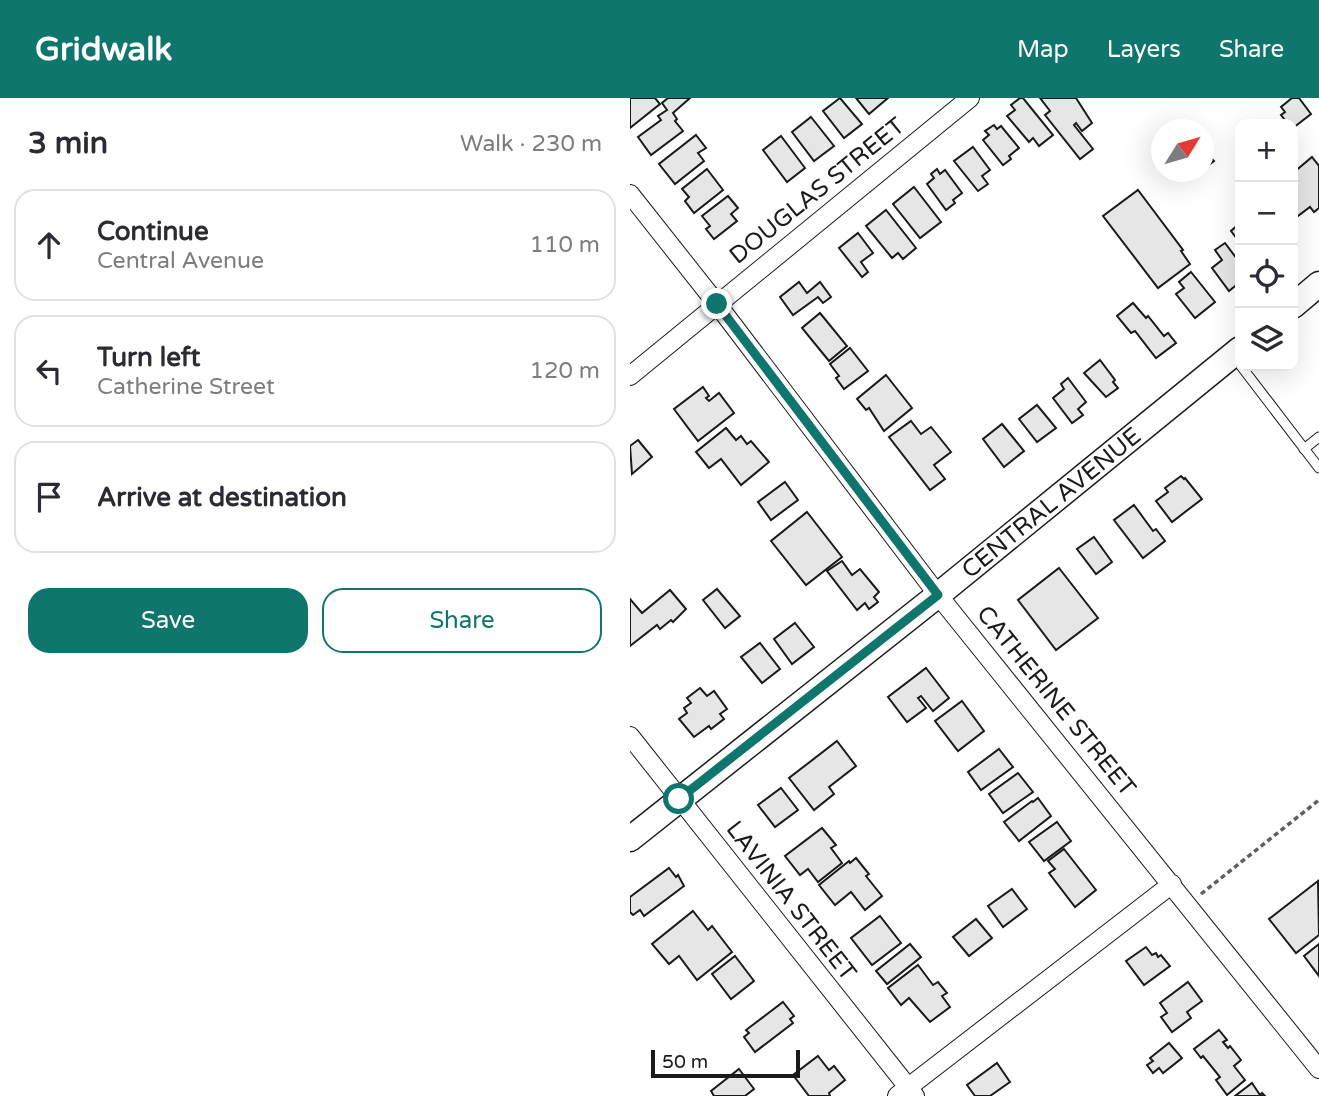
<!DOCTYPE html>
<meta charset="utf-8">
<style>
body{margin:0;font-family:"Varela Round",sans-serif;background:#f7f7f7;color:#2b2b33}
.controls{position:absolute;right:21px;top:21px;display:grid;overflow:hidden;border-radius:14px;box-shadow:0 7px 28px #0002}
.controls button{width:63px;height:63px;display:grid;place-items:center;padding:0;border:0;border-bottom:2px solid #e1e1e2;background:#fff;color:#2b2b33;font:35px sans-serif}
.compass{position:absolute;left:521px;top:21px;width:63px;height:63px;border-radius:50%;background:#fff;box-shadow:0 7px 28px #0002;rotate:53deg}
.scale{position:absolute;left:21px;bottom:18px;width:149px;box-sizing:border-box;padding-left:7px;border:4px solid #1a1a1a;border-top:0;font-size:19px;line-height:24px;white-space:nowrap;color:#1a1a1a;-webkit-text-stroke:5px #fff;paint-order:stroke}
.stop{position:absolute;width:21px;height:21px;margin:-16px;border:5px solid #0f766e;border-radius:50%;background:#fff}
.stop.end{background:#0f766e;border-color:#fff;box-shadow:0 2px 7px #0008}
.list{margin:0;padding:0;list-style:none}
h2{display:flex;justify-content:space-between;align-items:center;height:91px;margin:0;padding:0 28px;font-size:30px}
h2 small{font-size:23px;font-weight:400;color:#7c7c81}
.list li{display:grid;grid-template-columns:46px 1fr auto;gap:21px;align-items:center;box-sizing:border-box;height:112px;margin:0 14px 14px;padding:0 14px;border:2px solid #e1e1e2;border-radius:21px}
.list b{display:block;font-size:26px;white-space:nowrap}
.list p{margin:0;font-size:23px;white-space:nowrap;color:#7c7c81}
.list em{font-size:23px;font-style:normal;color:#7c7c81}
.actions{display:flex;gap:14px;padding:21px 28px}
.actions a{flex:1;padding:16px 0;border:2px solid #0f766e;border-radius:21px;text-align:center;font-size:24px;color:#0f766e}
.actions .main{background:#0f766e;color:#fff}
.icon{flex:none;width:38px;height:38px;fill:none;stroke:currentColor;stroke-width:2;stroke-linecap:round;stroke-linejoin:round}
.map{position:relative;flex:none;width:689px;height:998px;overflow:hidden}
header{display:flex;align-items:center;gap:42px;box-sizing:border-box;height:98px;padding:0 35px;background:#0f766e;color:#fff}
header strong{font-size:33px}
nav{display:flex;gap:38px;margin-inline-start:auto;font-size:24px}
main{display:flex}
aside{flex:1;background:#fff}
.map>svg:first-child{display:block}
</style>
<header>
<strong>Gridwalk</strong>
<nav><a>Map</a><a>Layers</a><a>Share</a></nav>
</header>
<main>
<aside>
<h2>3 min<small>Walk · 230 m</small></h2>
<ul class="list">
<li><svg class="icon" aria-label="ahead" viewBox="0 0 24 24"><path d="M12 20V5M6 11l6-6 6 6"/></svg><div><b>Continue</b><p>Central Avenue</p></div><em>110 m</em></li>
<li><svg class="icon" aria-label="left" viewBox="0 0 24 24"><path d="M17 20v-9H6M10 6l-5 5 5 5"/></svg><div><b>Turn left</b><p>Catherine Street</p></div><em>120 m</em></li>
<li><svg class="icon" aria-label="arrive" viewBox="0 0 24 24"><path d="M6 21V4h12l-3 4 3 4H6"/></svg><div><b>Arrive at destination</b></div></li>
</ul>
<div class="actions"><a class="main">Save</a><a>Share</a></div>
</aside>
<div class="map">
<svg width="689" height="998" viewBox="0 0 689 998">
<rect width="100%" height="100%" fill="#fff"/>
<g fill="#e6e6e6" stroke="#1a1a1a" stroke-width="2">
<path d="M0 0H25L30 6 0 30Z"/>
<path d="M38 0H60L43 15 47 21 45 23 53 33 21 57 8 39 31 22 28 18 37 12 32 5Z"/>
<path d="M210 0 232 26 214 40 193 13Z"/>
<path d="M226 0H258L239 16Z"/>
<path d="M390 0H393L423 37 409 48 403 40 399 44 377 18 385 12 381 7Z"/>
<path d="M410 0H446L462 25 452 33 446 25 444 27 463 51 450 61 415 17 420 13Z"/>
<path d="M662 0H669L681 16 663 30V26H658L651 17 655 14 651 9Z"/>
<path d="M181 19 204 48 184 63 162 34Z"/>
<path d="M364 27 367 31 371 28 389 50 379 58 381 61 373 67 353 42 359 37 355 33Z"/>
<path d="M66 37 76 50 68 55 74 63 45 86 29 66Z"/>
<path d="M151 38 175 70 157 84 133 52Z"/>
<path d="M343 49 360 72 352 78 358 86 348 93 324 63Z"/>
<path d="M573 51 584 63 573 71Z"/>
<path d="M682 59 689 68V110L684 114 680 109 664 121 663 75Z"/>
<path d="M77 71 93 92 64 115 55 103 59 99 52 91Z"/>
<path d="M307 71 310 76 315 72 332 95 323 102 325 105 316 112 297 86 304 80 301 76Z"/>
<path d="M553 74H571L560 82Z"/>
<path d="M284 89 311 124 290 140 263 106Z"/>
<path d="M508 92 553 152 551 153 560 166 528 190 473 118Z"/>
<path d="M98 98 108 110 101 116 107 123 84 141 76 131 80 128 72 118Z"/>
<path d="M256 112 286 150 273 161 268 155 262 160 236 128Z"/>
<path d="M610 125V145L601 133Z"/>
<path d="M228 135 243 155 231 164 238 174 232 179 209 150Z"/>
<path d="M595 145 610 165V184L599 193 582 170 592 162 585 152Z"/>
<path d="M561 174 585 204 565 220 546 196 554 190 549 184Z"/>
<path d="M169 184 177 195 190 184 201 199 193 205 188 199 163 217 150 199Z"/>
<path d="M503 205 516 220 518 218 534 238 538 235 546 245 526 260 505 233 501 235 487 218Z"/>
<path d="M190 215 217 248 199 263 172 230Z"/>
<path d="M220 250 238 273 214 291 206 280 209 278 200 266Z"/>
<path d="M470 262 485 282 483 284 488 290 476 299 454 275Z"/>
<path d="M256 277 282 310 254 333 239 310 236 312 227 301Z"/>
<path d="M438 280 456 304 448 311 453 317 442 325 423 300 434 291 431 286Z"/>
<path d="M73 289 79 298 76 300 79 303 89 295 104 315 68 343 44 311Z"/>
<path d="M407 307 426 330 407 344 389 321Z"/>
<path d="M281 323 291 336 301 329 321 354 304 367 315 381 300 392 259 339Z"/>
<path d="M372 326 394 353 374 369 353 341Z"/>
<path d="M96 330 106 342 111 338 117 346 121 343 139 364 111 387 91 361 79 370 66 354Z"/>
<path d="M8 342 22 359 2 376 0 348Z"/>
<path d="M551 378 554 381 555 380 572 401 542 424 526 403 538 394 535 390Z"/>
<path d="M155 384 168 402 141 422 128 404Z"/>
<path d="M504 407 523 433 526 431 535 443 513 460 484 422Z"/>
<path d="M177 414 212 459 176 487 141 443Z"/>
<path d="M464 439 482 464 466 476 447 451Z"/>
<path d="M212 463 222 477 230 471 249 494 244 499 248 504 239 511 235 505 227 512 197 473Z"/>
<path d="M429 470 468 520 426 552 388 502Z"/>
<path d="M87 491 110 518 95 530 73 502Z"/>
<path d="M40 492 56 511 43 524 41 522 30 531 27 527 0 548V501L12 515Z"/>
<path d="M165 525 184 549 162 566 144 541Z"/>
<path d="M130 545 150 571 132 585 111 559Z"/>
<path d="M296 570 319 600 303 613 291 598 288 600 296 610 277 624 258 599Z"/>
<path d="M70 590 77 598 84 593 97 611 90 616 94 621 81 631 79 628 64 639 49 621 57 615 54 610 61 605 57 600Z"/>
<path d="M332 603 354 633 328 653 305 623Z"/>
<path d="M207 643 226 668 199 689 204 696 184 712 159 680Z"/>
<path d="M369 651 383 669 351 692 338 674Z"/>
<path d="M388 675 403 694 373 715 359 696Z"/>
<path d="M151 690 168 712 145 729 128 707Z"/>
<path d="M408 700 421 718 389 743 374 724 402 703 403 704Z"/>
<path d="M427 724 441 743 414 763 399 744Z"/>
<path d="M192 730 206 747 201 750 212 765 188 784 178 771 170 777 155 758Z"/>
<path d="M434 751 466 792 445 809 419 775 425 771 418 763Z"/>
<path d="M226 760 239 776 236 778 252 798 235 812 221 794 205 807 189 787 219 763 220 765Z"/>
<path d="M39 770 46 779 48 777 54 788 14 818 10 812 3 817 0 814V799Z"/>
<path d="M688 783 689 837 666 855 639 821Z"/>
<path d="M382 791 397 811 373 829 358 808Z"/>
<path d="M63 813 78 832 82 828 102 854 67 882 49 858 39 866 22 846Z"/>
<path d="M250 818 271 845 242 867 221 840Z"/>
<path d="M346 821 362 840 339 858 323 839Z"/>
<path d="M280 846 291 859 257 886 246 873Z"/>
<path d="M689 846V878L674 858Z"/>
<path d="M516 849 522 857 526 855 528 859 531 857 540 868 514 887 496 863Z"/>
<path d="M105 858 124 883 101 901 82 876Z"/>
<path d="M288 867 303 887 308 884 317 895 312 898 320 909 300 924 279 900 271 907 258 890Z"/>
<path d="M558 884 572 903 557 914 561 920 542 934 531 919 537 915 530 905Z"/>
<path d="M153 904 164 918 160 921 163 925 125 954 114 939 119 935 116 932Z"/>
<path d="M589 932 597 942 593 944 598 950 600 948 611 962 604 968 615 982 597 997 586 982 590 979 573 958 571 960 564 951Z"/>
<path d="M539 945 552 960 533 975 529 970 523 975 517 967 523 963 520 960Z"/>
<path d="M188 958 199 972 204 968 215 982 199 995 200 998H179L163 977Z"/>
<path d="M367 965 380 984 360 998H345L337 987Z"/>
<path d="M109 971 124 991 115 998H84L81 993Z"/>
<path d="M622 985 630 997 632 995 635 998H605Z"/>
</g>
<g fill="none" stroke-linecap="round" stroke-linejoin="round">
<defs>
<g id="lane">
<path d="M611 268 689 370"/>
<path d="M674 351 689 339"/>
</g>
<g id="street">
<path d="M0 96 87 206 308 497 689 971"/>
<path d="M0 278 340 0"/>
<path d="M0 638 285 998"/>
<path d="M267 998 542 786"/>
</g>
<g id="secondary">
<path d="M663 208 689 186"/>
<path id="s1" d="M0 741 308 497 610 251"/>
</g>
</defs>
<use href="#lane" stroke="#1a1a1a" stroke-width="11"/>
<use href="#street" stroke="#1a1a1a" stroke-width="20"/>
<use href="#secondary" stroke="#1a1a1a" stroke-width="27"/>
<path stroke="#5f5f5f" stroke-width="3.5" stroke-dasharray="5 3.5" stroke-linecap="butt" d="M571 796 689 702"/>
<use href="#lane" stroke="#fff" stroke-width="9"/>
<use href="#street" stroke="#fff" stroke-width="18"/>
<use href="#secondary" stroke="#fff" stroke-width="24"/>
</g>
<g fill="none" stroke-linecap="round" stroke-linejoin="round">
<path stroke="#0f766e" stroke-width="9" d="M49 701 308 497 87 206"/>
</g>
<g text-anchor="middle" dominant-baseline="central" stroke-width="5" stroke-linejoin="round" paint-order="stroke">
<g font-size="24" fill="#1a1a1a" stroke="#fff">
<text transform="translate(187 93) rotate(-39)">DOUGLAS STREET</text>
<text stroke="none"><textPath href="#s1" startOffset="539">CENTRAL AVENUE</textPath></text>
<text transform="translate(426 603) rotate(51)">CATHERINE STREET</text>
<text transform="translate(161 803) rotate(52)">LAVINIA STREET</text>
</g>
</g>
</svg>
<div class="controls">
<button>+</button>
<button>−</button>
<button><svg class="icon" aria-label="locate" viewBox="0 0 24 24"><circle cx="12" cy="12" r="6"/><path d="M12 2v4M12 18v4M2 12h4M18 12h4"/></svg></button>
<button><svg class="icon" aria-label="layers" viewBox="0 0 24 24"><path d="M12 4l9 5-9 5-9-5zM3 14l9 5 9-5"/></svg></button>
</div>
<svg class="compass" viewBox="-18 -18 36 36"><path d="M0-13l5 13h-10z" fill="#e53935"/><path d="M0 13l5-13h-10z" fill="#7c7c81"/></svg>
<div class="scale">50 m</div>
<div class="stop" style="left:49px;top:701px"></div>
<div class="stop end" style="left:87px;top:206px"></div>
</div>
</main>
